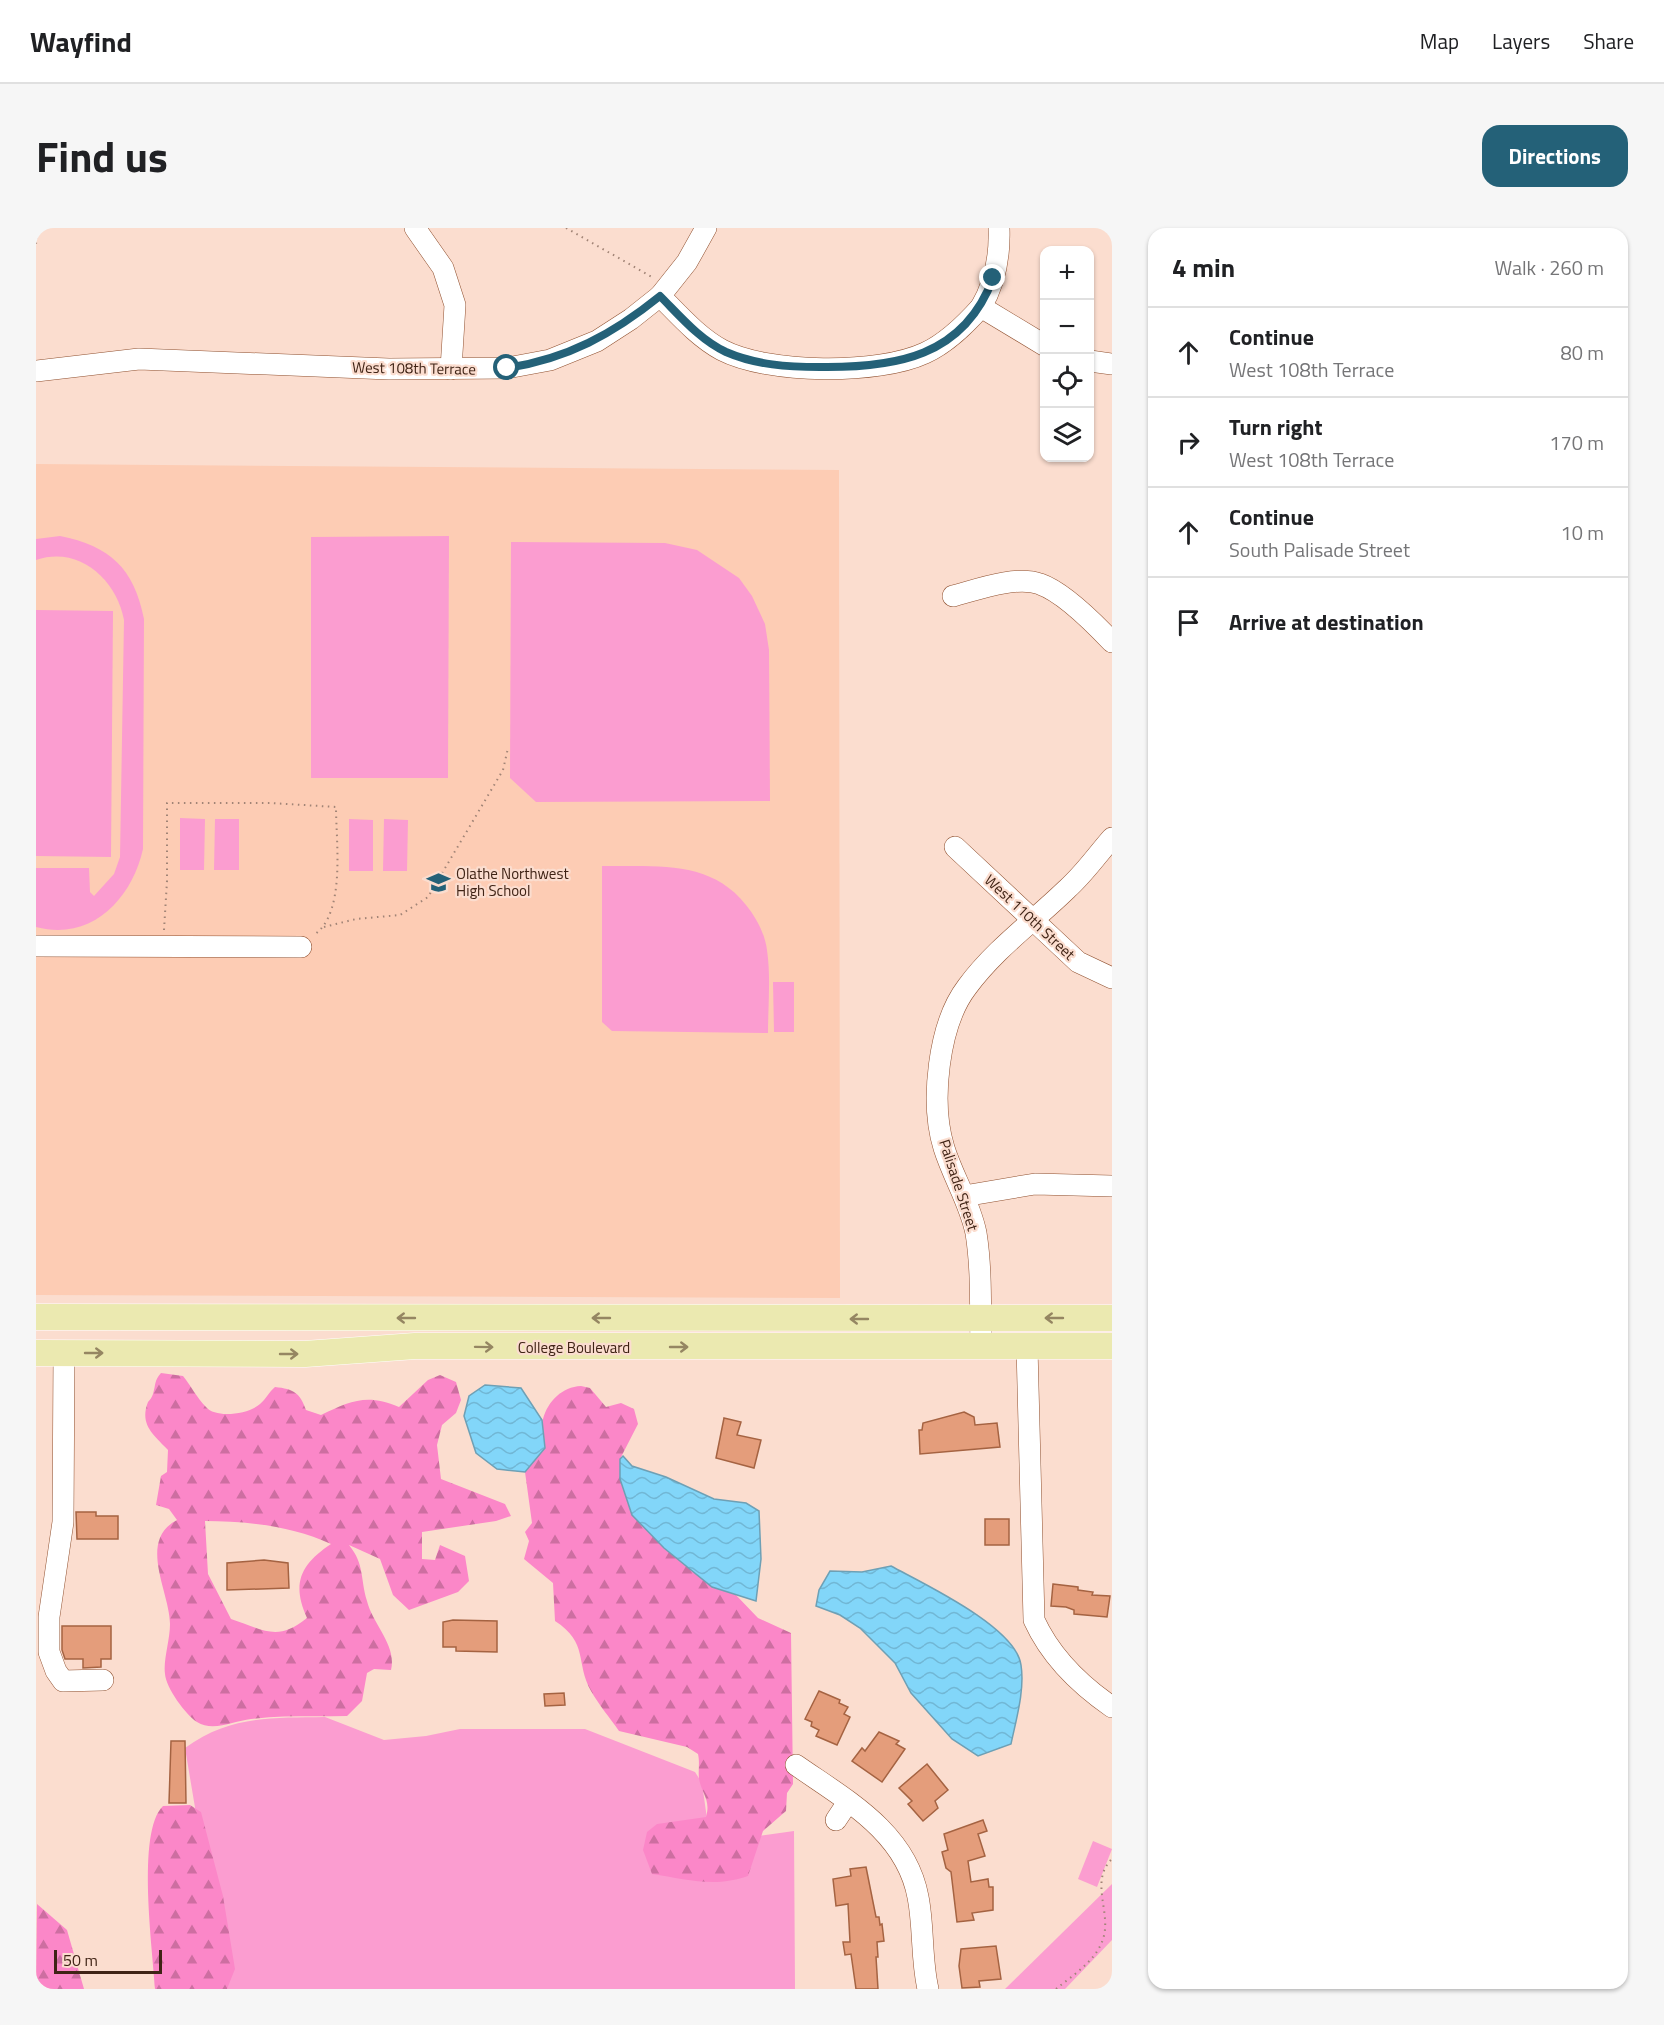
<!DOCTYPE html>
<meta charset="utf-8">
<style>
body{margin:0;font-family:"Titillium Web",sans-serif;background:#f6f6f6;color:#202124}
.controls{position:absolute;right:18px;top:18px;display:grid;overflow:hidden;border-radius:12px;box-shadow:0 2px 4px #0004}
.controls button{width:54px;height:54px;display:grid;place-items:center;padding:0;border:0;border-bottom:2px solid #e0e0e0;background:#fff;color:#202124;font:30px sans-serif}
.scale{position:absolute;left:18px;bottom:15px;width:108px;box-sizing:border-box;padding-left:6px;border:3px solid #3f2315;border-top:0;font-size:16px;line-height:21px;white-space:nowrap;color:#3f2315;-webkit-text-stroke:4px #fbddcf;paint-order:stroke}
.stop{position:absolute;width:18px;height:18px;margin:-14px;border:4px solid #246178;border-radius:50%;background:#fff}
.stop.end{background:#246178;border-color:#fff;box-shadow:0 2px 6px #0008}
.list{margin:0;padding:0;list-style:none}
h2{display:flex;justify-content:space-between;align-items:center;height:78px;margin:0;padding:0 24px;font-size:26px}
h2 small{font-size:20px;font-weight:400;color:#757577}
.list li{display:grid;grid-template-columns:39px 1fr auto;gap:18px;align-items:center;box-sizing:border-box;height:90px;padding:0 24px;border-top:2px solid #e0e0e0}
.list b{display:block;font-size:22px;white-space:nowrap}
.list p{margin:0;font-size:20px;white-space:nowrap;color:#757577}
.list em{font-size:20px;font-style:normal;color:#757577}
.icon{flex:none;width:33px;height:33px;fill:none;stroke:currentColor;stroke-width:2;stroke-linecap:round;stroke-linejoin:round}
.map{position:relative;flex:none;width:1076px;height:1761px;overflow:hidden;border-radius:18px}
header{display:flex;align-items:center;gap:36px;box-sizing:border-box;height:84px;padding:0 30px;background:#fff;border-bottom:2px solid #e0e0e0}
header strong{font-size:28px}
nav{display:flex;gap:33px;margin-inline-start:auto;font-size:21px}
.intro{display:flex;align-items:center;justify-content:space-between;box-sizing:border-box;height:144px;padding:0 36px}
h1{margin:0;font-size:42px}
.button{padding:15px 27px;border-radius:18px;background:#246178;color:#fff;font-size:21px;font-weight:700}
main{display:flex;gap:36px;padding:0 36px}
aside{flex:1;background:#fff;border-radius:18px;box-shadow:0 2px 4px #0004}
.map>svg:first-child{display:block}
</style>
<header>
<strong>Wayfind</strong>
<nav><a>Map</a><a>Layers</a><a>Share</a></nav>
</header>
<div class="intro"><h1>Find us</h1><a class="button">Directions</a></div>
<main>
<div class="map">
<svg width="1076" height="1761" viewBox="0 0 1076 1761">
<defs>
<pattern id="forest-firs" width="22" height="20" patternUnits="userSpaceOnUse" patternTransform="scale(1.5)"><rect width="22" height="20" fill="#fb87c8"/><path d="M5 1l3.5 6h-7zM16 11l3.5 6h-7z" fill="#cd6ea1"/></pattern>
<pattern id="water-waves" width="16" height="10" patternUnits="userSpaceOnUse" patternTransform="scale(1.5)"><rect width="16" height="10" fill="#82d6f9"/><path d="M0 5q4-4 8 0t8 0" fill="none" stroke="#71b7d5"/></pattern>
</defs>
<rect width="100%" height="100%" fill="#fbddcf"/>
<path fill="#fdccb4" d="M0 236 803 242 804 1070 0 1067Z"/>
<g fill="#fb9dd0">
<path d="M24 308C74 318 98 340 108 391L107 621C96 671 55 714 0 699V640H53L54 664 58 668 78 646 84 629 88 392C81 352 43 317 0 332V311Z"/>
<path d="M413 308 412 550H275V309Z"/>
<path d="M475 314 629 315 661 322 703 350 716 368 729 396 733 422 734 573 500 574 474 550Z"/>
<path d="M0 382 77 383 75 629 0 628Z"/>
<path d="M144 590 169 591 168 642H144Z"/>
<path d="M179 591H203V642H178Z"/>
<path d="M313 591 337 592V643H313Z"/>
<path d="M348 591 372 592 371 643H347Z"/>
<path d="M566 638C619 639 674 631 710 677 720 689 729 706 731 722 735 749 732 778 732 805L576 803 566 794Z"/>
<path d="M737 754H758V804H738Z"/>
<path d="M289 1489 348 1512 390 1508 424 1501H549L659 1544 666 1555 672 1598 722 1608 758 1603 759 1761H178L185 1734 149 1520C194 1487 236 1490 289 1489Z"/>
<path d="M1057 1613 1076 1621 1061 1659 1042 1651Z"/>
<path d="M1076 1656V1712L1029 1761H969Z"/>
</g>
<g fill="url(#forest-firs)" fill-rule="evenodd">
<path d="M125 1145 147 1148C155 1158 161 1170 170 1179 180 1191 213 1186 224 1176 230 1171 233 1164 239 1159 258 1161 264 1165 270 1182L285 1187C314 1173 331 1165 363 1179L392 1152 404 1147 420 1154 425 1172 420 1185 406 1197 401 1217 405 1251 469 1276 475 1288 460 1293 386 1304V1331L399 1332 404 1317 429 1328 433 1353 422 1364 373 1382 357 1367 344 1331 313 1317C329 1337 324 1350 331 1373 337 1397 361 1417 355 1442L338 1441 331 1445 326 1473 311 1488C279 1489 246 1487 215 1491 198 1493 177 1504 161 1494 150 1487 130 1460 129 1446 127 1432 134 1412 134 1396 134 1364 101 1313 141 1292L133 1281 120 1277 125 1248 131 1244 132 1222C118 1207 103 1197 112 1174 114 1172 116 1169 117 1166 120 1156 118 1153 125 1145ZM169 1293C211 1293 256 1298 295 1316 265 1336 255 1355 271 1390 241 1414 229 1402 195 1391L172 1346Z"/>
<path d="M545 1158 554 1160 570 1179 585 1175 598 1181 602 1196 584 1231 596 1287 628 1320 676 1358 699 1366 722 1390 755 1405 757 1556 751 1565 750 1583 727 1603 712 1648C679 1660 649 1651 616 1646L607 1622 611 1604 621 1596 670 1589C675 1572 666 1566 663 1551 662 1542 664 1535 662 1526L651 1519 583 1503C574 1490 563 1477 555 1463 539 1434 553 1415 519 1393L517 1355 488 1331 493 1313 489 1304 496 1295 489 1244 509 1220C508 1212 504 1199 507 1191 512 1173 526 1159 545 1158Z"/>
<path d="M154 1577 165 1584 187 1668 199 1741 191 1761H119C117 1722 100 1604 127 1578Z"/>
<path d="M1 1676 31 1702 48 1761H0Z"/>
</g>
<g fill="url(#water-waves)" stroke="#6ea0b5" stroke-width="1.5">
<path d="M449 1157 485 1160 506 1192 509 1220 489 1244 461 1241 440 1225 428 1188 433 1168Z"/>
<path d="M587 1228 596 1238 630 1249 678 1271 710 1275 723 1283 725 1331 720 1373 676 1359 628 1320 596 1287 584 1251V1231Z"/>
<path d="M855 1338C888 1356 980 1399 985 1437 989 1462 980 1492 975 1516L942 1528 916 1511 875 1465 859 1435 824 1400 804 1387 780 1378 783 1362 794 1343 826 1344Z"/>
</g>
<g fill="#e49d7b" stroke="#a56342" stroke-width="1.5">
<path d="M928 1184 938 1189 939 1197 961 1195 964 1219 884 1226 883 1202H886L887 1195Z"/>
<path d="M688 1190 705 1194 701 1207 725 1212 718 1240 680 1230Z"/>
<path d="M40 1284H60V1288H82V1311H41Z"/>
<rect x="949" y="1291" width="24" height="26"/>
<path d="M228 1332 252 1335 253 1360 191 1362V1335Z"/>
<path d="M1017 1356 1042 1359V1362L1057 1364 1056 1367 1074 1368 1071 1389 1038 1386V1382L1030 1379 1015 1378Z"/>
<path d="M417 1392 461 1393V1424L420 1423V1419H407V1394Z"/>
<path d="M26 1398H75V1431H65V1439L47 1440V1431H29L26 1422Z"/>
<path d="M783 1463 804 1472 803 1475 812 1479 808 1486 814 1489 801 1517 780 1508 783 1502 775 1498 776 1494 769 1491Z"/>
<path d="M528 1465 529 1477 509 1478 508 1466Z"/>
<path d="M843 1504 863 1513 860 1516 869 1521 846 1554 816 1533 826 1520 829 1523Z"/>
<path d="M135 1513H149L150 1575H133Z"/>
<path d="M891 1536 912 1562 899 1573 902 1580 887 1593 872 1576 876 1573 863 1560Z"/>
<path d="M947 1592 951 1603 942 1606 949 1628 932 1633 935 1654 952 1651 953 1659H957V1682L936 1685 938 1692 921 1694 915 1644 910 1640 906 1624 912 1622 908 1606Z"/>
<path d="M830 1639 840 1689H843L844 1697 846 1696 848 1713 841 1714 842 1729H840L842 1761H820L815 1726 809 1727 807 1714H814L812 1676 800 1678 797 1651 815 1648 814 1641Z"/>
<path d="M960 1718 965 1751 943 1753 944 1759 926 1760 923 1738 925 1721Z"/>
</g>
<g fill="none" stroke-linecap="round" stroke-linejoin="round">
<defs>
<g id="minor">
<path d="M379 0 407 40 419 77 415 141"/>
<path d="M624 68 651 34 670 0"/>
<path d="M945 79C959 55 964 27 963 0"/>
<path d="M1054 133 1076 136"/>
<path d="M0 143 103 131 353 141 471 140 514 132 561 113 595 91 624 68C643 87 662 109 686 122 732 146 842 147 889 125 911 115 929 97 945 79L1008 117"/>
<path d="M917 368C940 362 980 347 1004 356 1027 364 1059 396 1076 414"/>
<path d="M919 619 1042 734 1076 750"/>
<path d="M0 718 265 719"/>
<path d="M928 968 999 956 1076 958"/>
<path d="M945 1119C944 1080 946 1043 940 1005 934 975 917 949 908 920 894 875 902 797 931 759 959 721 997 694 1031 661 1048 646 1061 627 1076 610"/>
<path d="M991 1119 998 1392C1014 1427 1044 1457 1076 1479"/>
<path d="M28 1125 27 1294 13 1389V1424L20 1443 27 1453 67 1452"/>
<path d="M760 1537C810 1572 870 1604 882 1669 888 1699 885 1731 892 1761"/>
<path d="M800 1592 812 1574"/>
</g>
<g id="major">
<path d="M0 1089 1076 1090"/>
<path d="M0 1125 269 1126 379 1118H1076"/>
</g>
</defs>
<use href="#minor" stroke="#90502f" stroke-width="22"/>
<use href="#major" stroke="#fff" stroke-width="27"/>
<g stroke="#a18476" stroke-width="2" stroke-dasharray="1.5 4.5" stroke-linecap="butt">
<path d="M530 0 616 49"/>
<path d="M0 16 2 0"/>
<path d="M288 699 320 691 364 687 392 669 467 542 472 520"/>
<path d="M128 702 131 653V575H235L300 579C300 615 310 685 278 707"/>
<path d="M1020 1761C1037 1747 1060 1733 1067 1711 1076 1685 1053 1653 1076 1631"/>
</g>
<use href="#minor" stroke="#fff" stroke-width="21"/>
<use href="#major" stroke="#ebe9b0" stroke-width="26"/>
</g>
<defs><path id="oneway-shaft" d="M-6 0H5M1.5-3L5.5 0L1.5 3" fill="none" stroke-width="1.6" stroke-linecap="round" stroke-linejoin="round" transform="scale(1.5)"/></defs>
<g stroke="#958662">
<use href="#oneway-shaft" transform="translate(370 1090) rotate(-180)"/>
<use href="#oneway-shaft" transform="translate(565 1090) rotate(-180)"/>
<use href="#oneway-shaft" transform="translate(1018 1090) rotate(180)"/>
<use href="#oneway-shaft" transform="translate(823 1091) rotate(-180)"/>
<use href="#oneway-shaft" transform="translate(448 1119) rotate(1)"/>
<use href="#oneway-shaft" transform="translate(643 1119)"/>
<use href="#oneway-shaft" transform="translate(58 1125)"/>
<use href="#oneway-shaft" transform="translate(253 1126)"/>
</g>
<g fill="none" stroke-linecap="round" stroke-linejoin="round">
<path stroke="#246178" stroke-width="8" d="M471 140C531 131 577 106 624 68 644 88 664 112 690 124 720 137 752 139 784 139 859 140 928 129 957 50"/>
</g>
<defs>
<symbol id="school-bare" viewBox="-9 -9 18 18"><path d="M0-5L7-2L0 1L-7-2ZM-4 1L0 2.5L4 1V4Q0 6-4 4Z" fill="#246178" stroke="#fbddcf" stroke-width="2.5" paint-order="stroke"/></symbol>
</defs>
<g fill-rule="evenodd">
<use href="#school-bare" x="386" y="638" width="33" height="33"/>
</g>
<g text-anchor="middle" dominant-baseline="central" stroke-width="4.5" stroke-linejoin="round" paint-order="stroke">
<g font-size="15" fill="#3f2315" stroke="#fbddcf">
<text transform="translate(378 140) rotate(1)">West 108th Terrace</text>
<text transform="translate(994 689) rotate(43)">West 110th Street</text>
<text transform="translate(923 957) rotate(72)">Palisade Street</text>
<text x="538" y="1119">College Boulevard</text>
</g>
<g font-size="15" fill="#3f2315" stroke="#fbddcf" text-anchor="start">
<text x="420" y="645">Olathe Northwest<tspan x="420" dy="17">High School</tspan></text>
</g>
</g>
</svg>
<div class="controls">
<button>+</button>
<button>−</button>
<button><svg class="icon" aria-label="locate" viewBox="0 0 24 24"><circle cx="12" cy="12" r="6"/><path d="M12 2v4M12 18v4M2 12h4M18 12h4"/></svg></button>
<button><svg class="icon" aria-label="layers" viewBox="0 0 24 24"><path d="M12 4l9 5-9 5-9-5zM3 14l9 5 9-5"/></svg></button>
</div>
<div class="scale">50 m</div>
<div class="stop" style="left:471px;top:140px"></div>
<div class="stop end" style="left:957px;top:50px"></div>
</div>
<aside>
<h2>4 min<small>Walk · 260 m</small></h2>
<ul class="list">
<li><svg class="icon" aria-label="ahead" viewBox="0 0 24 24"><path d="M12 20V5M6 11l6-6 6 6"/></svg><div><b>Continue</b><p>West 108th Terrace</p></div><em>80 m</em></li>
<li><svg class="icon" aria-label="right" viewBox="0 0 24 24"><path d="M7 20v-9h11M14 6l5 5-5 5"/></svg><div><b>Turn right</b><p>West 108th Terrace</p></div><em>170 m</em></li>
<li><svg class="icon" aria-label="ahead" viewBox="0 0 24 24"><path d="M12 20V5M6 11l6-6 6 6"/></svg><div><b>Continue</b><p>South Palisade Street</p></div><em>10 m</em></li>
<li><svg class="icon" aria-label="arrive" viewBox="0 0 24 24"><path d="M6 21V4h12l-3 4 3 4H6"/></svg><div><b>Arrive at destination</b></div></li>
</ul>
</aside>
</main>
